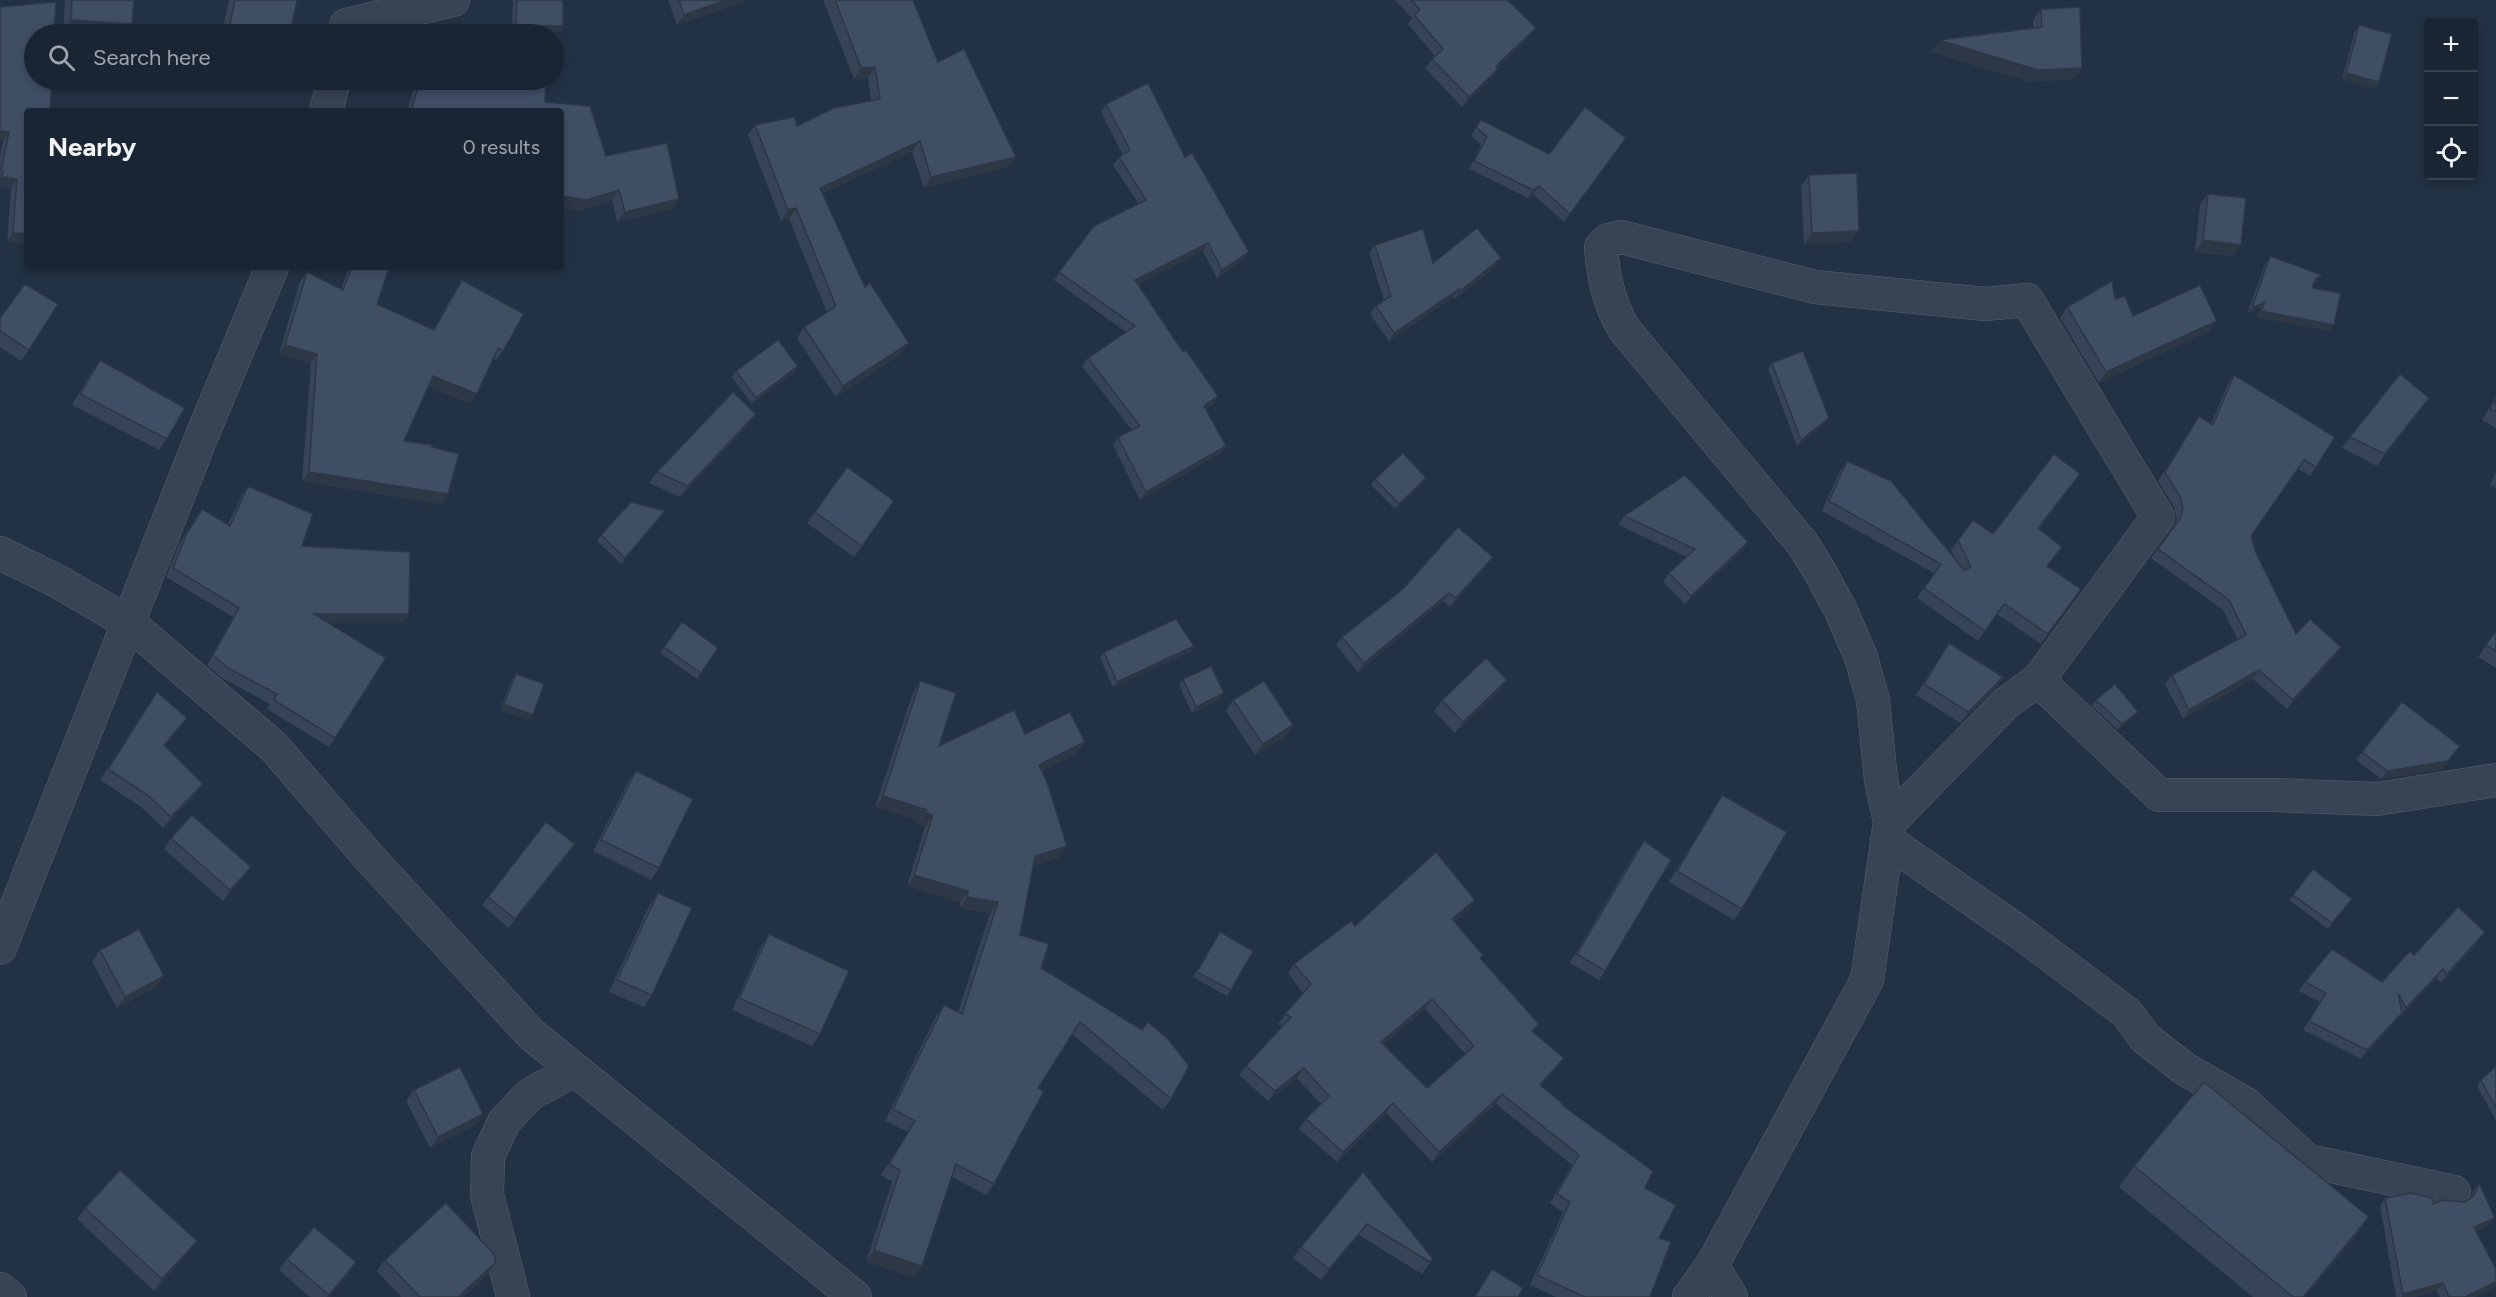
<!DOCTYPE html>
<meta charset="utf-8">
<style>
body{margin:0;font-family:Figtree,sans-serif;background:#27313f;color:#f1f3f6}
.controls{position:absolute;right:18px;top:18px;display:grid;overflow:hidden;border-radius:6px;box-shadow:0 3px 9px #0003}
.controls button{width:54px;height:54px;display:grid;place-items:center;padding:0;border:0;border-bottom:2px solid #38424e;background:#1a2533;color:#f1f3f6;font:30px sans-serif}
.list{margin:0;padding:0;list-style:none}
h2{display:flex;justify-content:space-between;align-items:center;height:78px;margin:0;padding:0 24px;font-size:26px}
h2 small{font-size:20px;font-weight:400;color:#9fa5ac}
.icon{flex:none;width:33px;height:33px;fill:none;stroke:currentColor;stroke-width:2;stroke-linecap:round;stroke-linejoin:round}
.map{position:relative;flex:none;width:2496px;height:1297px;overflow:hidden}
.search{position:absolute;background:#1a2533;box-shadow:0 3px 9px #0003;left:24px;top:24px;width:540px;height:66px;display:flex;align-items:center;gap:15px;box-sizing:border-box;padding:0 21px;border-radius:33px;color:#9fa5ac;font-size:22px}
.panel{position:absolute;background:#1a2533;box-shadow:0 3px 9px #0003;left:24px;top:108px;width:540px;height:162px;border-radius:6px}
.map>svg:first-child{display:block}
</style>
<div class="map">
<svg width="2496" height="1297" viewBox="0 0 2496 1297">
<rect width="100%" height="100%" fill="#233144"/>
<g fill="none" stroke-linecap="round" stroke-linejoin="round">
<defs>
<g id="minor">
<path d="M346 25 453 0"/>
<path d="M326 111 334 80"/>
<path d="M0 553 59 582 129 623 274 747 367 855 531 1034 855 1297"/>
<path d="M2038 680 2159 795H2276L2377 799 2496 780"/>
<path d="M1888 841 2022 934 2127 1013 2145 1038 2185 1069 2246 1104 2308 1161 2454 1192"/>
<path d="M0 948 201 438 272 267"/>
<path d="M1712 1265 1731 1297"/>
<path d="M0 1289 10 1297"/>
<path d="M513 1297 487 1195 488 1156 504 1122 529 1095 574 1070"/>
<path d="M1689 1297 1712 1265 1867 980 1890 822 1881 780 1873 700 1861 657 1841 611 1819 570 1802 543 1624 329C1609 304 1603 276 1601 247L1608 240 1621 237 1815 287 1985 304 2027 300 2158 517 2038 680 2006 703 1890 822"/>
</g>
</defs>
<use href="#minor" stroke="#566170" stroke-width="34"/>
<use href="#minor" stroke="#384353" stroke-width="33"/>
</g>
<g fill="#374356" fill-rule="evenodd">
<path d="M65 0H134L132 24 125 34H108L63 31Z"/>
<path d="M229 0H297L290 34H222Z"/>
<path d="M513 0H563L559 32 512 30Z"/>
<path d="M668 0H748L677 25Z"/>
<path d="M823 0H913L938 62 1009 167 924 188 912 152 823 193 865 287 902 353 836 397 797 338 804 327 827 312 789 219 781 221 748 135 755 125 797 126 871 101 868 78 854 79Z"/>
<path d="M1395 0H1508L1529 37 1497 68 1498 69 1492 78 1462 107 1425 68 1435 56 1408 24 1412 18Z"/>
<path d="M0 7 27 243 7 242 11 188 0 186V155L3 141Z"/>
<path d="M2041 9 2082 68 2074 79 2030 82 1931 52 2033 28V20Z"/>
<path d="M2359 25 2379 82 2375 88 2342 79 2355 31Z"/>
<path d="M416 80H477L504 87V80H546L545 102 590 106 606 156 667 143 679 199 672 209 617 222 612 200 580 211 561 208V111H407Z"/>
<path d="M1106 104 1185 157 1249 252 1243 260 1217 278 1203 251 1138 284 1183 352 1218 396 1213 404 1206 408 1221 453 1140 500 1113 445 1118 437 1132 430 1082 366 1088 358 1126 332 1054 280 1094 226 1139 204 1113 165 1119 157 1123 155 1101 112Z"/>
<path d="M1481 120 1549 154 1626 138 1564 222 1533 194 1528 198 1469 169 1481 145 1471 135Z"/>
<path d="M1809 175 1851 242 1804 244 1801 186Z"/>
<path d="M2208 194 2233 256 2195 252 2200 205Z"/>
<path d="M1375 245 1433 263 1496 266 1455 299 1453 297 1389 341 1370 314 1376 306 1384 300 1369 253Z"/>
<path d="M2270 256 2322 275 2318 281 2314 282 2312 288 2334 325 2330 331 2257 317 2261 307 2247 314 2266 262Z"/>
<path d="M349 267H385L377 304 433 330 456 289 462 280 503 351 496 360 493 359 471 404 428 386 404 441 432 447 448 494 442 504 302 481 311 363 279 354 300 281 307 272 341 289Z"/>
<path d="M2115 299 2133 316 2217 321 2209 331 2099 383 2060 318 2067 307Z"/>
<path d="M0 318 29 350 21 361 0 347Z"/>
<path d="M100 360 167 439 159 450 72 405 92 371Z"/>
<path d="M1772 363 1829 418 1825 423 1797 446 1768 369Z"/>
<path d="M798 366 794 372 752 404 732 377 736 371Z"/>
<path d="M2234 375 2316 467 2310 476 2298 469 2251 536 2256 553 2296 634 2341 647 2335 656 2287 709 2253 679 2183 719 2165 684 2172 675 2238 640 2223 610 2151 558 2173 527 2177 519 2174 507 2158 481 2199 416 2211 424 2228 384Z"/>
<path d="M2496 396V428L2482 420Z"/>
<path d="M2429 398 2377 466 2342 448 2350 437Z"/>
<path d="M748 425 680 497 649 483 657 472Z"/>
<path d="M1847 461 1956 560 1951 550 1973 520 1993 534 2080 474 2039 529 2048 566 2081 589 2041 644 1997 614 1978 641 1917 598 1934 573 1822 511 1840 471Z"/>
<path d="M847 467 894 501 854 557 807 523Z"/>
<path d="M2496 472V488L2490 485Z"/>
<path d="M1375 479 1422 484 1395 509 1371 485Z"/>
<path d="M248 486 302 546 409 614 402 623H329L335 738 329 747 267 709 270 704 222 678 207 665 233 617 166 577 179 544 202 509 228 524 242 495Z"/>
<path d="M1624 516 1748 542 1742 550 1685 604 1663 582 1669 573 1687 557 1618 525Z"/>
<path d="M661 517 621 564 597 541 601 535Z"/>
<path d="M1487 565 1450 607 1443 601 1358 672 1336 645 1342 637Z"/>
<path d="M682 622 718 648 697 679 660 653Z"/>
<path d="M2496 629V668L2478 657Z"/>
<path d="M1949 643 2003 677 1995 688 1960 723 1916 695Z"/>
<path d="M1194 646 1190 652 1113 687 1100 658 1104 652Z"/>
<path d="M516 674 529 720 500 710 512 680Z"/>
<path d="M1183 679 1224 693 1220 699 1192 713 1179 685Z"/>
<path d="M1507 680 1499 691 1455 733 1434 711 1442 700Z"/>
<path d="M920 681 939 746 1025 734 1077 753 1042 771 1067 846 1059 858 1033 866 1020 935 1041 968 1171 1099 1163 1110 1072 1034 1038 1088 994 1184 986 1195 952 1177 914 1277 866 1262 892 1182 881 1175 908 1132 885 1121 936 1016 944 1005 958 1012 990 913 960 908V902L907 886 925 827 918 824 919 821 875 807 913 693Z"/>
<path d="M157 692 187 718 179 729 165 746 195 795 163 828 141 807 100 780Z"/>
<path d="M1233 700 1293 725 1286 736 1255 755 1226 711Z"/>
<path d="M2096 700 2138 712 2134 717 2118 730 2092 706Z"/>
<path d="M2362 752 2442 770 2381 779 2356 760Z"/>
<path d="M636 771 659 868 651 880 593 851 628 782Z"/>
<path d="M1722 795 1742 909 1734 920 1669 882 1715 806Z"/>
<path d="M171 838 251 867 243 878 223 901 164 849Z"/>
<path d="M1644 841 1605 971 1599 980 1570 963 1637 850Z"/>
<path d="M569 853 509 928 482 905 488 897Z"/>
<path d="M658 893 652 995 644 1007 609 992 650 904Z"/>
<path d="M2293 895 2348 905 2328 929 2289 900Z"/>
<path d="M1475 900 1469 910 1454 921 1534 1032 1564 1058 1557 1068 1541 1086 1562 1105 1645 1188 1659 1238 1650 1297H1556L1530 1285 1563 1212 1550 1203 1572 1165 1496 1104 1432 1162 1386 1113 1337 1162 1299 1129 1306 1119 1321 1104 1297 1078 1268 1101 1239 1075 1246 1066 1282 1026 1278 1024 1303 993 1288 973 1294 964 1355 926ZM1425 1009 1465 1054 1427 1088 1384 1044Z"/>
<path d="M1220 932 1231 990 1227 996 1193 977Z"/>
<path d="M769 934 820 1034 812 1046 732 1010 761 946Z"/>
<path d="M2479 941 2441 983 2436 978 2400 1017 2399 1016 2395 1022 2361 1059 2303 1030 2320 1002 2299 991 2305 982H2382L2414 955Z"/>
<path d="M100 950 156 987 117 1008 92 962Z"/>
<path d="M2496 1066V1121L2477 1086 2481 1080Z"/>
<path d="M414 1090 475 1125 430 1148 406 1101Z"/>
<path d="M2134 1166 2369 1217 2354 1238 2305 1297H2253L2119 1187Z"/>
<path d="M1363 1172 1433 1259 1422 1274 1359 1235 1321 1280 1293 1258 1301 1247Z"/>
<path d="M2479 1183 2489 1225 2477 1231 2496 1287 2475 1297H2440L2437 1291 2415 1297H2396L2380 1206 2385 1198 2433 1204 2465 1202 2471 1198 2474 1190Z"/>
<path d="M85 1208 189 1252 154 1291 77 1219Z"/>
<path d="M287 1259 356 1262 348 1274 329 1297H310L279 1270Z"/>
<path d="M385 1260 496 1262 488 1274 463 1297H401L377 1271Z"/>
</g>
<g fill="#2d3746">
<path d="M726 0H748L677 25 684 15Z"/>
<path d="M71 20 132 24 125 34H108L63 31Z"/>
<path d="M516 25 563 26 559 32 512 30Z"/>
<path d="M1536 28 1529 37 1489 76 1496 66Z"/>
<path d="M1939 40 2082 68 2074 79 2030 82 1931 52Z"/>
<path d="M875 67 868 78 854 79 861 68Z"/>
<path d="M1498 69 1492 78 1462 107 1469 97Z"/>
<path d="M2346 73 2379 82 2375 88 2342 79Z"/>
<path d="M0 131 9 132 3 141 0 140Z"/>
<path d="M920 141 912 152 813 198 820 188Z"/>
<path d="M1016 157 1009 167 924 188 931 177Z"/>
<path d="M2 177 17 179 11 188 0 186V179Z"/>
<path d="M1539 186 1533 194 1528 198 1533 190Z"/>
<path d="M619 190 612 200 580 211 561 208V196Z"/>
<path d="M679 199 672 209 617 222 625 212Z"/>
<path d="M796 208 789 219 781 221 788 210Z"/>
<path d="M1859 231 1851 242 1804 244 1812 233Z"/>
<path d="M13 233 27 234V243L7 242Z"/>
<path d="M2203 240 2241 245 2233 256 2195 252Z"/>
<path d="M1208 243 1203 251 1130 288 1135 280Z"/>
<path d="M1249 252 1243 260 1217 278 1222 270Z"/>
<path d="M1501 258 1496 266 1455 299 1460 291Z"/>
<path d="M421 267H431L420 270Z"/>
<path d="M2322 275 2318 281 2312 284 2316 278Z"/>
<path d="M1459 289 1453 297 1389 341 1394 333Z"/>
<path d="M2265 302 2261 307 2247 314 2252 308Z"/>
<path d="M2261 311 2334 325 2330 331 2257 317Z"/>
<path d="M2217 321 2209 331 2099 383 2106 372Z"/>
<path d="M909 343 902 353 836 397 843 386Z"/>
<path d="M285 345 317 354 311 363 279 354Z"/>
<path d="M798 366 794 372 752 404 756 398Z"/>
<path d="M433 376 477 394 471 404 426 386Z"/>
<path d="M1218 396 1213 404 1199 413 1204 406Z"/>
<path d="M2429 398 2422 409 2377 466 2385 454Z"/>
<path d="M756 414 748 425 680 497 688 486Z"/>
<path d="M1829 418 1825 423 1797 446 1801 440Z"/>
<path d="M1226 446 1221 453 1140 500 1146 492Z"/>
<path d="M309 472 448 494 442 504 302 481Z"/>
<path d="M1426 478 1422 484 1395 509 1399 504Z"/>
<path d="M665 511 661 517 621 564 625 558Z"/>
<path d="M1748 542 1742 550 1685 604 1691 596Z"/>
<path d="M1493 557 1487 565 1450 607 1456 598Z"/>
<path d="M1449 593 1443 601 1358 672 1364 663Z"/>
<path d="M314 614H409L402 623H307Z"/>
<path d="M1194 646 1190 652 1113 687 1117 682Z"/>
<path d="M2341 647 2335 656 2287 709 2293 700Z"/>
<path d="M2259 670 2253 679 2183 719 2189 710Z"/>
<path d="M2003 677 1995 688 1960 723 1968 712Z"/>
<path d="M1507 680 1499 691 1455 733 1463 722Z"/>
<path d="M1224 693 1220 699 1192 713 1196 707Z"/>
<path d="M504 704 533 715 529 720 500 710Z"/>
<path d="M2138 712 2134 717 2118 730 2122 724Z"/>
<path d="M187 718 179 729 156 757 164 745Z"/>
<path d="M1293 725 1286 736 1255 755 1263 744Z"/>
<path d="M1085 742 1077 753 1031 777 1039 765Z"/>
<path d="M2460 746 2442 770 2381 779 2387 771Z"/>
<path d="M203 784 195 795 163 828 171 817Z"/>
<path d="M883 796 927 810 919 821 875 807Z"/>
<path d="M926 813 933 815 925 827 918 824Z"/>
<path d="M575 844 569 853 509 928 515 919Z"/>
<path d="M1067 846 1059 858 1027 868 1035 856Z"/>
<path d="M251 867 243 878 223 901 230 890Z"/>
<path d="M914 875 968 891 960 902 907 886Z"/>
<path d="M967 897 998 902 990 913 960 908Z"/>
<path d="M1475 900 1469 910 1445 929 1452 919Z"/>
<path d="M2485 932 2479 941 2441 983 2447 974Z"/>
<path d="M2443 969 2436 978 2400 1017 2406 1008Z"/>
<path d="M164 976 156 987 117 1008 125 997Z"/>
<path d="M1432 999 1425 1009 1375 1052 1381 1042Z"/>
<path d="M2402 1013 2395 1022 2361 1059 2367 1050Z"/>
<path d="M1564 1058 1557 1068 1533 1095 1540 1085Z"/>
<path d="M1304 1068 1297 1078 1268 1101 1275 1091Z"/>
<path d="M1502 1094 1496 1104 1432 1162 1439 1152Z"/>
<path d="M1393 1103 1386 1113 1337 1162 1343 1152Z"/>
<path d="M483 1114 475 1125 430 1148 438 1137Z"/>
<path d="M2369 1217 2354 1238 2305 1297H2303Z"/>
<path d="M2495 1218 2489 1225 2469 1234 2474 1227Z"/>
<path d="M1367 1224 1359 1235 1321 1280 1329 1269Z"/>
<path d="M197 1241 189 1252 154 1291 162 1279Z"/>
<path d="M874 1250 922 1266 914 1277 866 1262Z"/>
<path d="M356 1262 348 1274 329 1297H327Z"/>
<path d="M496 1262 488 1274 463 1297H458Z"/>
<path d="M2496 1282V1287L2475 1297H2465Z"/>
<path d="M2443 1283 2437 1291 2415 1297H2401L2403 1294Z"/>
</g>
<g fill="#404e64" stroke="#2d3746" stroke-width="1.5" fill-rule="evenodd">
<path d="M72 0H134L132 24 71 20Z"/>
<path d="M235 0H297L290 34H228Z"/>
<path d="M517 0H563V26L516 25Z"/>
<path d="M679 0H726L684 15Z"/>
<path d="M835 0H913L938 62 964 49 1016 157 931 177 920 141 820 188 865 287 870 283 909 343 843 386 804 327 836 306 796 208 788 210 755 125 794 117 797 126 834 108 880 99 875 67 861 68Z"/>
<path d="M1411 0H1508L1536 28 1496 66 1498 69 1469 97 1432 59 1443 49 1414 15 1420 10Z"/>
<path d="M56 2 54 34H34V80H52L50 111H27V234L13 233 17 179 2 177 3 171H1L9 132 0 131V7Z"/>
<path d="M2080 7 2082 68 2038 70 1939 40 2042 27 2041 9Z"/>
<path d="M2359 25 2392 34 2379 82 2346 73Z"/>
<path d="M513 32 548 33V34H512Z"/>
<path d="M420 80H477L510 89 511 80H546L545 102 590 106 606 156 667 143 679 199 625 212 619 190 587 200 561 196V111H411Z"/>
<path d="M1148 83 1185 157 1192 153 1249 252 1222 270 1208 243 1135 280 1183 352 1186 350 1218 396 1204 406 1226 446 1146 492 1118 437 1140 426 1088 358 1135 326 1059 272 1094 226 1146 200 1119 157 1130 150 1106 104Z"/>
<path d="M1585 107 1626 138 1570 214 1539 186 1533 190 1474 161 1487 137 1476 127 1481 120 1549 154Z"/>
<path d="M1857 173 1859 231 1812 233 1809 175Z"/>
<path d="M2208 194 2246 198 2241 245 2203 240Z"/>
<path d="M1477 228 1501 258 1460 291 1459 289 1394 333 1376 306 1391 296 1375 245 1423 229 1433 263Z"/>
<path d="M2270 256 2322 275 2316 278 2312 288 2341 293 2334 325 2261 311 2265 302 2252 308Z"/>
<path d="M352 267H385L389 268 377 304 434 330 462 280 524 314 503 351 498 348 477 394 433 376 404 441 432 445V447L459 454 448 494 309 472 317 354 285 345 307 272 343 290Z"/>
<path d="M2112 281 2115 299 2125 296 2133 316 2200 285 2217 321 2106 372 2067 307Z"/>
<path d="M25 284 58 304 29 350 0 331V318Z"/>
<path d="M778 340 798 366 756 398 736 371Z"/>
<path d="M1803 351 1829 418 1801 440 1772 363Z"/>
<path d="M100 360 185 408 167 439 80 394Z"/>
<path d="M2400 374 2429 398 2385 454 2350 437Z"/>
<path d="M2234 375 2335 437 2316 467 2304 460 2251 536 2256 553 2296 634 2310 619 2341 647 2293 700 2259 670 2189 710 2172 675 2246 635 2229 600 2158 549 2180 519 2183 509 2181 498 2165 472 2199 416 2213 425Z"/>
<path d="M733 392 756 414 688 486 657 472Z"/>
<path d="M2496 399V412L2490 409Z"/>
<path d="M1403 453 1426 478 1399 504 1375 479Z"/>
<path d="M2054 454 2080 474 2038 528 2062 547 2047 566 2081 589 2048 634 2004 604 1985 631 1924 588 1941 564 1829 501 1847 461 1891 481 1964 570 1971 567 1958 540 1973 520 1993 534Z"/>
<path d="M847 467 894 501 862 546 815 512Z"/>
<path d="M1685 475 1748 542 1691 596 1669 573 1695 549 1624 516Z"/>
<path d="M248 486 313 514 302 546 410 552 409 614H314L386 658 335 738 274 700 277 694 228 668 213 655 239 608 173 568 186 535 202 509 230 526Z"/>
<path d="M631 502 665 511 625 558 601 535Z"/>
<path d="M1458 527 1493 557 1456 598 1449 593 1364 663 1342 637 1403 589Z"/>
<path d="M1176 619 1194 646 1117 682 1104 652Z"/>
<path d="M682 622 718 648 701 673 664 647Z"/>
<path d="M2496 630V651L2486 645Z"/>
<path d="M1949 643 2003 677 1968 712 1924 684Z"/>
<path d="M1486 658 1507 680 1463 722 1442 700Z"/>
<path d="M1211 666 1224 693 1196 707 1183 679Z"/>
<path d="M516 674 544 684 533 715 504 704Z"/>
<path d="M920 681 956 693 939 746 1014 710 1025 734 1070 712 1085 742 1039 765 1047 782 1067 846 1035 856 1020 935 1049 944 1041 968 1142 1030 1148 1022 1169 1040 1189 1066 1171 1099 1080 1022 1038 1088 1044 1091 994 1184 956 1164 922 1266 874 1250 900 1170 889 1164 915 1121 893 1109 944 1005 962 1014 998 902 967 897 968 891 914 875 933 815 926 813 927 810 883 796Z"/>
<path d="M1264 681 1293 725 1263 744 1233 700Z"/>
<path d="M2115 684 2138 712 2122 724 2096 700Z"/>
<path d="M157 692 187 718 164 745 203 784 171 817 149 796 108 769Z"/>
<path d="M2402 702 2460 746 2448 761 2387 771 2362 752Z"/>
<path d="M636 771 693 799 659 868 601 840Z"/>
<path d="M1722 795 1787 832 1742 909 1677 871Z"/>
<path d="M192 815 251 867 230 890 171 838Z"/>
<path d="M546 822 575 844 515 919 488 897Z"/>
<path d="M1644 841 1671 860 1605 971 1577 954Z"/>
<path d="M1436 852 1475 900 1452 919 1483 955 1480 958 1539 1024 1532 1031 1564 1058 1540 1085 1563 1104 1562 1105 1653 1171 1645 1188 1676 1205 1659 1238 1671 1242 1650 1297H1585L1537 1275 1570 1202 1557 1194 1579 1155 1502 1094 1439 1152 1393 1103 1343 1152 1306 1119 1329 1096 1304 1068 1275 1091 1246 1066 1291 1017 1285 1014 1311 984 1294 964 1351 921 1355 926ZM1432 999 1474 1046 1427 1088 1381 1042Z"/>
<path d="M2313 869 2352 899 2332 923 2293 895Z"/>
<path d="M658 893 692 908 652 995 617 980Z"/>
<path d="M2458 907 2485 932 2447 974 2443 969 2406 1008 2398 993 2402 1013 2367 1050 2309 1021 2326 993 2305 982 2332 949 2382 982 2410 951 2414 955Z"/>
<path d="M139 929 164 976 125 997 100 950Z"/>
<path d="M1220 932 1253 951 1231 990 1197 972Z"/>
<path d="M769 934 849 971 820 1034 739 998Z"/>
<path d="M2496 1066V1108L2481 1080Z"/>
<path d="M460 1067 483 1114 438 1137 414 1090Z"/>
<path d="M2204 1082 2369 1217 2303 1297H2293L2134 1166Z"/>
<path d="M120 1170 197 1241 162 1279 85 1208Z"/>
<path d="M1363 1172 1433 1259 1430 1262 1367 1224 1329 1269 1301 1247Z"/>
<path d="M2479 1183 2495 1218 2474 1227 2496 1269V1282L2465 1297H2449L2443 1283 2403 1294 2385 1198 2411 1193 2432 1198 2433 1204 2442 1200 2465 1202 2474 1196Z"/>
<path d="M446 1203 493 1253 496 1262 458 1297H420L385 1260Z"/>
<path d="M314 1227 356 1262 329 1295 287 1259Z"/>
<path d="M1492 1269 1523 1288 1518 1297H1475Z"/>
</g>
</svg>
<div class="controls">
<button>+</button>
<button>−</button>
<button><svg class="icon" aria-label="locate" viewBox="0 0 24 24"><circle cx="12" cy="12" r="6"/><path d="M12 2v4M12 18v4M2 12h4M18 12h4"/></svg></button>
</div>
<div class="search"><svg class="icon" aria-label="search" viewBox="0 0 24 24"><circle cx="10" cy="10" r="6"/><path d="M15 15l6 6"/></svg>Search here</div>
<section class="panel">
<h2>Nearby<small>0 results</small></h2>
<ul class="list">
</ul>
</section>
</div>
